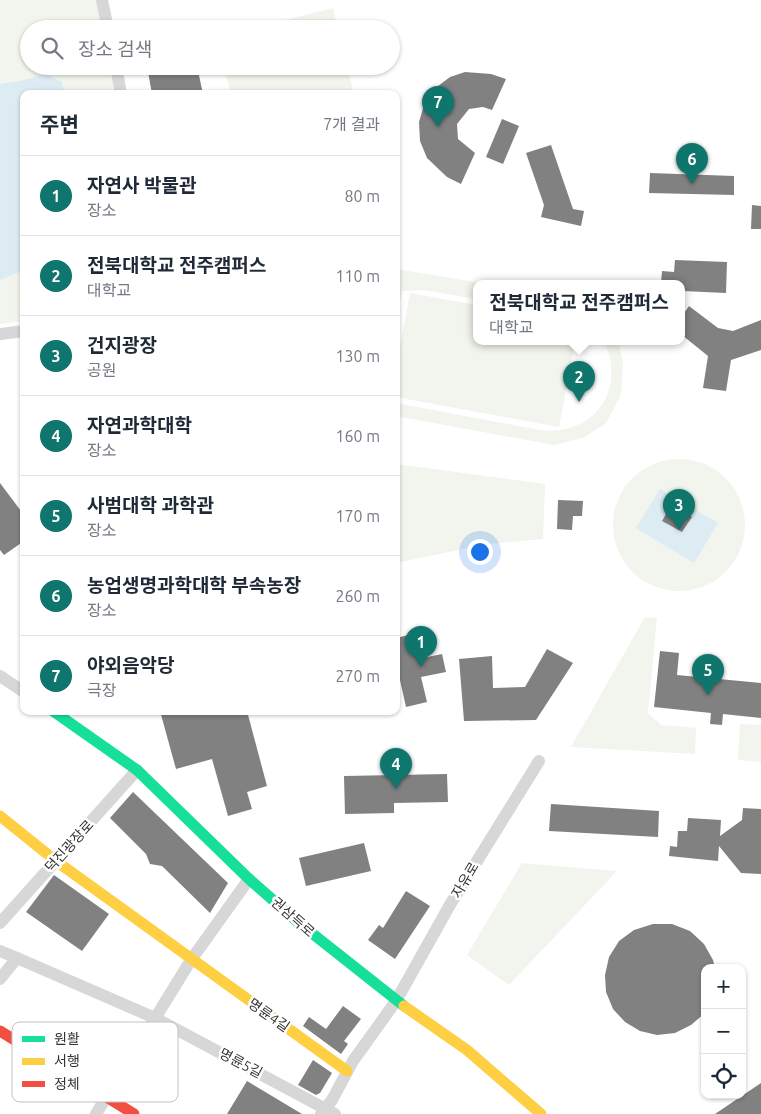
<!DOCTYPE html>
<html lang="ko">
<meta charset="utf-8">
<style>
body{margin:0;font-family:Ubuntu,"Noto Sans KR",sans-serif;background:#f2f2f3;color:#1f2937}
.controls{position:absolute;right:15px;bottom:15px;display:grid;overflow:hidden;border-radius:10px;box-shadow:0 1px 4px #0004}
.controls button{width:45px;height:45px;display:grid;place-items:center;padding:0;border:0;border-bottom:1px solid #e0e1e3;background:#fff;color:#1f2937;font:25px sans-serif}
.you{position:absolute;left:479px;top:551px;width:18px;height:18px;margin:-12px;border:4px solid #fff;border-radius:50%;background:#1a73e8;box-shadow:0 0 0 8px #1a73e833}
.badge{display:grid;place-items:center;width:32px;height:32px;border-radius:50%;background:#0f766e;color:#fff;font-size:16px;font-weight:700}
.pin{position:absolute;translate:-50% -41px;filter:drop-shadow(0 1px 2px #0008)}
.pin::after{content:'';position:absolute;top:26px;width:18px;height:15px;background:inherit;clip-path:polygon(0 0,100% 0,50% 100%)}
.popup{position:absolute;left:473px;top:280px;width:212px;height:65px;box-sizing:border-box;display:grid;place-content:center;border-radius:10px;background:#fff;filter:drop-shadow(0 1px 4px #0005);font-size:16px;white-space:nowrap;color:#747a83}
.popup b{font-size:19px;color:#1f2937}
.popup::after{content:'';position:absolute;left:50%;top:100%;margin-left:-10px;border:10px solid transparent;border-top-color:#fff}
.list{margin:0;padding:0;list-style:none}
h2{display:flex;justify-content:space-between;align-items:center;height:65px;margin:0;padding:0 20px;font-size:21px}
h2 small{font-size:16px;font-weight:400;color:#747a83}
.list li{display:grid;grid-template-columns:32px 1fr auto;gap:15px;align-items:center;box-sizing:border-box;height:80px;padding:0 20px;border-top:1px solid #e0e1e3}
.list b{display:block;font-size:19px;white-space:nowrap}
.list p{margin:0;font-size:16px;white-space:nowrap;color:#747a83}
.list em{font-size:16px;font-style:normal;color:#747a83}
.icon{flex:none;width:28px;height:28px;fill:none;stroke:currentColor;stroke-width:2;stroke-linecap:round;stroke-linejoin:round}
.map{position:relative;flex:none;width:761px;height:1114px;overflow:hidden}
.search{position:absolute;background:#fff;box-shadow:0 1px 4px #0004;left:20px;top:20px;width:380px;height:55px;display:flex;align-items:center;gap:12px;box-sizing:border-box;padding:0 18px;border-radius:28px;color:#747a83;font-size:19px}
.panel{position:absolute;background:#fff;box-shadow:0 1px 4px #0004;left:20px;top:90px;width:380px;height:625px;border-radius:10px}
.map>svg:first-child{display:block}
</style>
<div class="map">
<svg width="761" height="1114" viewBox="0 0 761 1114">
<rect width="100%" height="100%" fill="#fff"/>
<g fill="#f1f5ed">
<path d="M0 0H99L105 29H29V66H113L119 94H24V321L0 324Z"/>
<path d="M333 8 338 29H249Z"/>
<path d="M224 66H347L354 94H231Z"/>
<path d="M396 269 481 283H476V299L423 290 402 291 396 322Z"/>
<path d="M410 293 476 305V341H575L559 427 396 397V368Z"/>
<path d="M604 341H618L623 363 621 395 606 423 583 438 554 445 396 416V403L540 430C594 437 627 390 604 341Z"/>
<circle cx="679" cy="525" r="66"/>
<path d="M396 464 545 484 543 539 487 544 396 563Z"/>
<path d="M645 617 657 618 648 713 661 725 696 728 695 754 571 747Z"/>
<path d="M740 724 761 725V762L738 760Z"/>
<path d="M522 863 617 871 509 985 467 955Z"/>
</g>
<g fill="#ddebf3">
<path d="M46 74 62 82 64 94H24V270L0 280V84L20 81Z"/>
<path d="M660 489 718 523 694 563 636 528Z"/>
</g>
<g fill="#818181">
<path d="M147 66H197L203 94H152Z"/>
<path d="M465 72 491 74 506 79 492 110 483 107 469 109 457 124 458 139 475 153 461 184 447 177 427 158 420 141 419 122 424 105 434 89 450 77Z"/>
<path d="M502 119 519 126 503 164 486 157Z"/>
<path d="M551 145 573 209 584 211 581 226 541 217 544 205 526 153Z"/>
<path d="M650 173 734 176V195L649 193Z"/>
<path d="M752 205 761 206V229H751Z"/>
<path d="M675 260 727 262 726 293 682 291V283H661L662 271 674 272Z"/>
<path d="M689 306 718 328 733 331 761 320V350L731 360 726 391 703 388 708 356 682 335V316Z"/>
<path d="M0 483 24 515V541L4 555 0 550Z"/>
<path d="M558 500 583 501 582 516H573L572 530 557 529Z"/>
<path d="M671 505 692 517 682 532 662 521Z"/>
<path d="M413 634 418 659 442 654 446 672 421 677 427 702 406 707 396 662V638Z"/>
<path d="M547 649 573 663 536 720 464 721 459 659 492 656 493 688 525 687Z"/>
<path d="M660 651 679 653 677 675 761 683V718L723 714 722 725 710 724 711 713 654 707Z"/>
<path d="M160 711H247L267 786 247 792 252 809 228 816 212 759 176 769Z"/>
<path d="M447 774 448 802 394 803V813L345 814 344 776Z"/>
<path d="M133 792 228 883 210 913 162 866 150 864 146 854 110 818Z"/>
<path d="M551 804 659 811 658 837 549 831Z"/>
<path d="M743 808 761 809V874L741 873 719 846 718 861 669 856 670 846 677 847 678 831H687L688 818 721 820 720 836 742 820Z"/>
<path d="M364 843 371 871 306 886 299 858Z"/>
<path d="M54 875 109 914 82 951 26 912Z"/>
<path d="M406 891 430 906 395 959 368 940 379 925 383 928Z"/>
<path d="M653 924H672L690 931 704 944 713 960 715 968H705V1013L691 1025 675 1033 657 1035 640 1031 625 1022 613 1009 606 992 605 975 609 957 619 941 634 930Z"/>
<path d="M343 1006 361 1019 344 1041 348 1044 341 1054 303 1026 309 1017 326 1029Z"/>
<path d="M313 1060 332 1073 320 1093 316 1095 298 1085Z"/>
<path d="M247 1081 302 1114H227Z"/>
<path d="M761 1083V1114H715Z"/>
</g>
<g fill="none" stroke-linecap="round" stroke-linejoin="round">
<g stroke="#d7d7d7" stroke-width="12">
<path d="M102 0 108 29"/>
<path d="M116 66 121 94"/>
<path d="M0 334 24 331"/>
<path d="M0 676 24 692"/>
<path d="M0 923 137 770"/>
<path d="M0 951 17 958 0 979"/>
<path d="M17 958 155 1018 335 1114"/>
<path d="M96 1114 191 960 249 879"/>
<path d="M321 1114 332 1100 353 1061 396 1001 451 903 539 761"/>
</g>
<path stroke="#16e098" stroke-width="11" d="M53 711 137 770 249 879 299 923 404 1006"/>
<g stroke="#ffcf43" stroke-width="11">
<path d="M0 816 56 861 347 1071"/>
<path d="M404 1006 467 1050 541 1114"/>
</g>
<path stroke="#f24e42" stroke-width="11" d="M0 1031 134 1114"/>
</g>
<g text-anchor="middle" dominant-baseline="central" stroke-width="5" stroke-linejoin="round" paint-order="stroke">
<g font-size="14" fill="#333" stroke="#fff">
<text transform="translate(69 846) rotate(-48)">덕진광장로</text>
<text transform="translate(465 880) rotate(-59)">자유로</text>
<text transform="translate(293 917) rotate(41)">권삼득로</text>
<text transform="translate(269 1015) rotate(35)">명륜4길</text>
<text transform="translate(241 1063) rotate(28)">명륜5길</text>
</g>
</g>
<rect x="12" y="1022" width="166" height="80" rx="8" fill="#fff" stroke="#c2c2c2" stroke-width="1"/>
<rect x="22" y="1036" width="23" height="6" fill="#16e098"/>
<rect x="22" y="1058" width="23" height="7" fill="#ffcf43"/>
<rect x="22" y="1081" width="23" height="6" fill="#f24e42"/>
<g font-size="14" fill="#333">
<text x="54" y="1044">원활</text>
<text x="54" y="1066">서행</text>
<text x="54" y="1089">정체</text>
</g>
</svg>
<div class="controls">
<button>+</button>
<button>−</button>
<button><svg class="icon" aria-label="locate" viewBox="0 0 24 24"><circle cx="12" cy="12" r="6"/><path d="M12 2v4M12 18v4M2 12h4M18 12h4"/></svg></button>
</div>
<div class="you"></div>
<div class="pin badge" style="left:421px;top:667px">1</div>
<div class="pin badge" style="left:579px;top:402px">2</div>
<div class="popup"><b>전북대학교 전주캠퍼스</b>대학교</div>
<div class="pin badge" style="left:679px;top:530px">3</div>
<div class="pin badge" style="left:396px;top:789px">4</div>
<div class="pin badge" style="left:708px;top:695px">5</div>
<div class="pin badge" style="left:692px;top:184px">6</div>
<div class="pin badge" style="left:438px;top:127px">7</div>
<div class="search"><svg class="icon" aria-label="search" viewBox="0 0 24 24"><circle cx="10" cy="10" r="6"/><path d="M15 15l6 6"/></svg>장소 검색</div>
<section class="panel">
<h2>주변<small>7개 결과</small></h2>
<ul class="list">
<li><span class="badge">1</span><div><b>자연사 박물관</b><p>장소</p></div><em>80 m</em></li>
<li><span class="badge">2</span><div><b>전북대학교 전주캠퍼스</b><p>대학교</p></div><em>110 m</em></li>
<li><span class="badge">3</span><div><b>건지광장</b><p>공원</p></div><em>130 m</em></li>
<li><span class="badge">4</span><div><b>자연과학대학</b><p>장소</p></div><em>160 m</em></li>
<li><span class="badge">5</span><div><b>사범대학 과학관</b><p>장소</p></div><em>170 m</em></li>
<li><span class="badge">6</span><div><b>농업생명과학대학 부속농장</b><p>장소</p></div><em>260 m</em></li>
<li><span class="badge">7</span><div><b>야외음악당</b><p>극장</p></div><em>270 m</em></li>
</ul>
</section>
</div>
